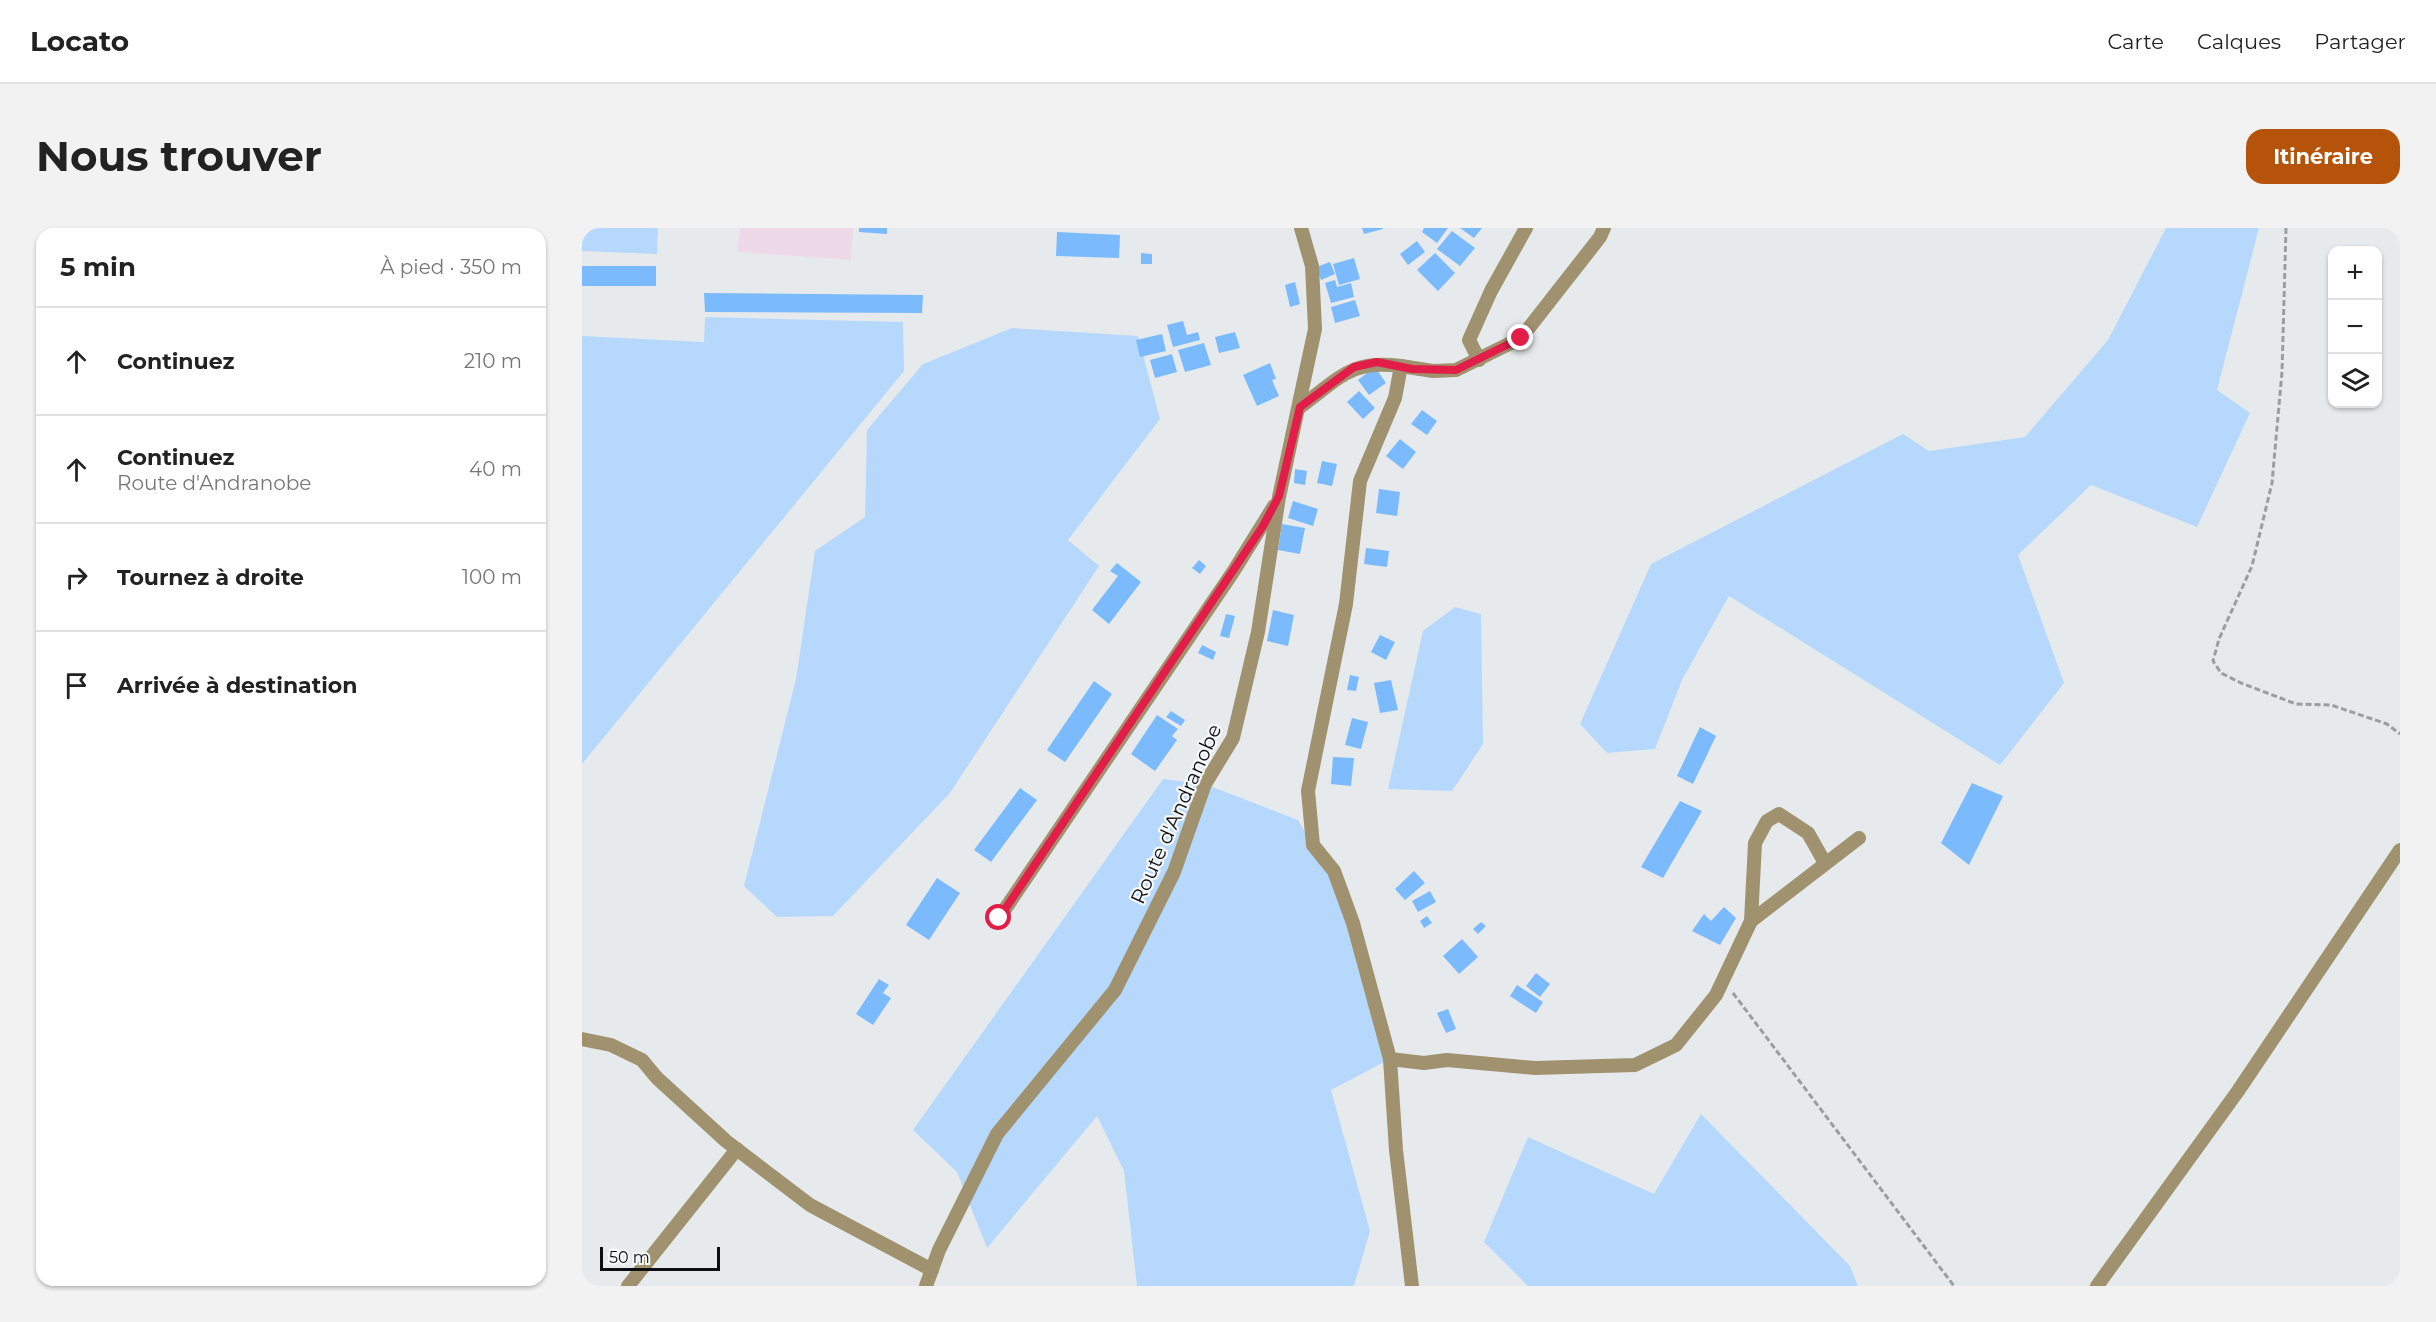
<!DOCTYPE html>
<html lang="fr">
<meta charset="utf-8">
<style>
body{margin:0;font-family:Montserrat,sans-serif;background:#f2f2f2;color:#222}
.controls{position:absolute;right:18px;top:18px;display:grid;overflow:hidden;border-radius:12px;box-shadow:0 2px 4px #0004}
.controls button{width:54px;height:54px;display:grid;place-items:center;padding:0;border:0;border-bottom:2px solid #e0e0e0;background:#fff;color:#222;font:30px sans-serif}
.scale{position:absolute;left:18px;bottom:15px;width:120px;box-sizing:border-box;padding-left:6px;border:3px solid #0d0e0f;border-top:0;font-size:16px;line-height:21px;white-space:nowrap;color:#0d0e0f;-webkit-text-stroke:4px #f5f7fa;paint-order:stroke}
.stop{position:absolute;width:18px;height:18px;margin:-14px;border:4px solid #e11d48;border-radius:50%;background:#fff}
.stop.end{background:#e11d48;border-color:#fff;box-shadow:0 2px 6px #0008}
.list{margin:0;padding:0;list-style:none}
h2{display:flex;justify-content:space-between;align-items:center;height:78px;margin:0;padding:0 24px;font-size:26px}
h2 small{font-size:20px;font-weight:400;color:#767676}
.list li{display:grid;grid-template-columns:39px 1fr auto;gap:18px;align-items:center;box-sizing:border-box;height:108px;padding:0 24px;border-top:2px solid #e0e0e0}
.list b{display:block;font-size:22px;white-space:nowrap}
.list p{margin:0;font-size:20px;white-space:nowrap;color:#767676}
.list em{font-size:20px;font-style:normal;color:#767676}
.icon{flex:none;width:33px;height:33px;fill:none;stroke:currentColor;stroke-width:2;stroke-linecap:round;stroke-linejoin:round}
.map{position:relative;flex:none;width:1818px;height:1058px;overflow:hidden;border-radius:18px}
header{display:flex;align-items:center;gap:36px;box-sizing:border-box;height:84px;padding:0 30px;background:#fff;border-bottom:2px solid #e0e0e0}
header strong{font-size:28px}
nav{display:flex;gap:33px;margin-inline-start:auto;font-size:21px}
.intro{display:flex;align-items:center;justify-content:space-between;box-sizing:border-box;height:144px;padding:0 36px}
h1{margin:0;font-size:42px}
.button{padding:15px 27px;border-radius:18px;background:#b45309;color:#fff;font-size:21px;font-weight:700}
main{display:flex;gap:36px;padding:0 36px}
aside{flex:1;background:#fff;border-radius:18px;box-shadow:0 2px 4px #0004}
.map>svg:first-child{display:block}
</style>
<header>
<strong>Locato</strong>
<nav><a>Carte</a><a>Calques</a><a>Partager</a></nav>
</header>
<div class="intro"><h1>Nous trouver</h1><a class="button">Itinéraire</a></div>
<main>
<aside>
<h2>5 min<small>À pied · 350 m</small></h2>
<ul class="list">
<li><svg class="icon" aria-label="ahead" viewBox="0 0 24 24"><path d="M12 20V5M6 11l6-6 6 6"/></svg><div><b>Continuez</b></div><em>210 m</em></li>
<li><svg class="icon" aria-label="ahead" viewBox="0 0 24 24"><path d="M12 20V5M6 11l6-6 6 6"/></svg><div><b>Continuez</b><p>Route d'Andranobe</p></div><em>40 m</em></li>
<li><svg class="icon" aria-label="right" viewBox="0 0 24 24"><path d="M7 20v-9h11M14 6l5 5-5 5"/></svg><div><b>Tournez à droite</b></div><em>100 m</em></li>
<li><svg class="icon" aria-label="arrive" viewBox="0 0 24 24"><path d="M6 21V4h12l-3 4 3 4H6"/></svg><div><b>Arrivée à destination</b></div></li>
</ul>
</aside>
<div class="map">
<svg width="1818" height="1058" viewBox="0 0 1818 1058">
<rect width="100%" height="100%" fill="#e7eaec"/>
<path fill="#edd9e8" d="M158 0H271L269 32 155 24Z"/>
<g fill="#b7d8fd">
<path d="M0 0H76L75 26 0 23Z"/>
<path d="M1584 0H1677L1635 162 1668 185 1615 299 1509 257 1436 327 1482 455 1418 537 1147 368 1100 452 1073 521 1025 525 998 496 1069 336 1321 206 1347 223 1443 209 1526 112Z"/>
<path d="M123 89 321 94 322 143 0 536V108L122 114Z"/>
<path d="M430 100 556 108 578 191 486 312 517 338 368 565 251 688 195 689 162 658 214 451 233 323 283 289 285 202 341 136Z"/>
<path d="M873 379 899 386 901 516 870 563 806 561 841 403Z"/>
<path d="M581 551 623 556 716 592 731 617 752 643 808 831 749 862 788 1003 772 1058H555L542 943 515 888 405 1020 375 944 331 902Z"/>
<path d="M1119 886 1268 1038 1276 1058H946L902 1014 946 909 1072 966Z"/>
</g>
<g fill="#7bbafd">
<path d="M277 0H305V6L277 4Z"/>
<path d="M780 0H801V1L782 6Z"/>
<path d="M842 0H866L855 15 840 4Z"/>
<path d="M878 0H900L892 10Z"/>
<path d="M870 3 893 20 878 38 855 21Z"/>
<path d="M475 4 538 7 537 30 474 28Z"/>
<path d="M835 13 843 24 826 37 818 26Z"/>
<path d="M559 25 570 26V36H559Z"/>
<path d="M853 25 873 45 856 63 835 42Z"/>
<path d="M772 30 778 51 757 57 751 36Z"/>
<path d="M748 34 753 46 739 52 734 39Z"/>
<rect x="0" y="38" width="74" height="20"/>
<path d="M753 52 755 59 769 55 772 69 749 75 743 55Z"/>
<path d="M713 54 718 76 708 79 703 57Z"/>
<path d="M122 65 341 67 340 85 123 84Z"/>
<path d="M773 72 778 88 753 95 749 79Z"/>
<path d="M601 93 605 107 616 104 618 112 591 119 585 97Z"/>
<path d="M653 104 658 120 637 125 633 109Z"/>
<path d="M580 106 584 123 558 129 554 112Z"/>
<path d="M622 115 629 137 603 144 596 122Z"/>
<path d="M590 126 595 144 573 150 568 132Z"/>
<path d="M688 135 694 151 690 152 697 168 675 178 661 147Z"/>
<path d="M793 139 804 155 787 167 776 152Z"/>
<path d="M777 163 793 180 781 191 765 174Z"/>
<path d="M840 182 855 193 845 207 829 196Z"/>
<path d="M818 211 834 224 821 241 804 228Z"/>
<path d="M740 233 755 236 750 258 735 255Z"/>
<path d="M713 241 725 243 723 257 712 255Z"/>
<path d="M797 261 818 264 815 288 794 285Z"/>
<path d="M711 273 736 281 731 298 706 290Z"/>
<path d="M700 296 723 300 718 326 696 322Z"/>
<path d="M784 320 807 323 805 339 782 336Z"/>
<path d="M617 332 624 338 618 346 610 340Z"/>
<path d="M535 335 559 354 527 396 510 382 536 348 528 343Z"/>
<path d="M691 382 712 387 706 418 685 413Z"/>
<path d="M644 386 653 388 647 410 638 408Z"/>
<path d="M798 407 813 414 804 432 789 424Z"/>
<path d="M620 417 634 424 631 432 616 425Z"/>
<path d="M768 447 777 449 774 463 765 462Z"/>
<path d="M809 452 816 482 798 485 792 455Z"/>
<path d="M512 453 530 466 483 534 465 522Z"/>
<path d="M589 483 603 492 599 498 584 489Z"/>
<path d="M575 487 596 501 590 508 595 512 573 543 549 526Z"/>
<path d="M770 490 786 494 779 521 763 517Z"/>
<path d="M1118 499 1134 508 1111 556 1095 548Z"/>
<path d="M751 529 772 530 769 558 749 556Z"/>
<path d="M1390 555 1421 568 1387 637 1359 615Z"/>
<path d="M438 560 455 572 409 634 392 622Z"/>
<path d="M1098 573 1120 583 1081 650 1059 639Z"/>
<path d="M832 643 843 655 823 672 813 661Z"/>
<path d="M355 650 378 665 347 712 324 697Z"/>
<path d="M848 663 854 674 836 684 830 673Z"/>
<path d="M1142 679 1154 690 1138 717 1110 703 1122 686 1129 693Z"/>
<path d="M845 688 850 695 842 700 838 693Z"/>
<path d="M899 694 904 698 896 706 891 701Z"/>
<path d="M880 711 896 729 877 746 861 728Z"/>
<path d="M954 745 968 756 958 769 944 758Z"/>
<path d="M297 751 307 757 301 765 309 770 291 797 274 786Z"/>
<path d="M935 757 961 774 954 785 928 768Z"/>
<path d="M866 781 874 801 864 805 855 785Z"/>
</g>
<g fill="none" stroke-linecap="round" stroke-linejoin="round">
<g stroke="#9b9e9f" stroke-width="3" stroke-dasharray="6 3" stroke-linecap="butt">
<path d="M1704 0 1700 144 1690 255 1670 338 1637 411 1631 433 1639 445 1659 455 1714 476 1749 477 1805 496 1818 506"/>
<path d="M1151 765 1372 1058"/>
</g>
<g stroke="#a1926f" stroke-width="14">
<path d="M897 132 887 112 909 63 944 0"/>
<path d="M819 138 851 143 874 142 939 110 1018 9 1022 0"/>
<path d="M718 179C757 151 768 131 819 138L813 170 778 253 764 376 726 563 731 617 752 643 771 695 808 831 814 922 830 1058"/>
<path d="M417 690 651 344 692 278"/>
<path d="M1169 693 1277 610"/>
<path d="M0 811 29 817 60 832 75 850 144 913 228 977 350 1042"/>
<path d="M808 831 842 835 865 832 953 840 1053 837 1094 817 1134 767 1169 693 1173 615 1185 593 1197 586 1226 605 1243 635"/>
<path d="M46 1058 155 921"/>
<path d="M344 1058 357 1022 415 906 533 762 592 644 623 556 651 510 676 404 697 269 733 101 730 38 719 0"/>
<path d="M1515 1058 1656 863 1818 622"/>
</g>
</g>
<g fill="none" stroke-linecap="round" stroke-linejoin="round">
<path stroke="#e11d48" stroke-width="8" d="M417 690 681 298 697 268 718 179 772 139 795 134 830 141 874 142 939 110"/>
</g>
<g text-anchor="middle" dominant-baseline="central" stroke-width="4.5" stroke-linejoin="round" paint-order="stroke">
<g font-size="20" fill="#0d0e0f" stroke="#f5f7fa">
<text transform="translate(594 586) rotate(-66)">Route d'Andranobe</text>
</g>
</g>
</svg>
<div class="controls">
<button>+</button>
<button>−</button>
<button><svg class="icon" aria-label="layers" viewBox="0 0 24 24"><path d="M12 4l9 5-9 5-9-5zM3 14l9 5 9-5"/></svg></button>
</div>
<div class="scale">50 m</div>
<div class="stop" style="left:417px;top:690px"></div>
<div class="stop end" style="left:939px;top:110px"></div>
</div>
</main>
